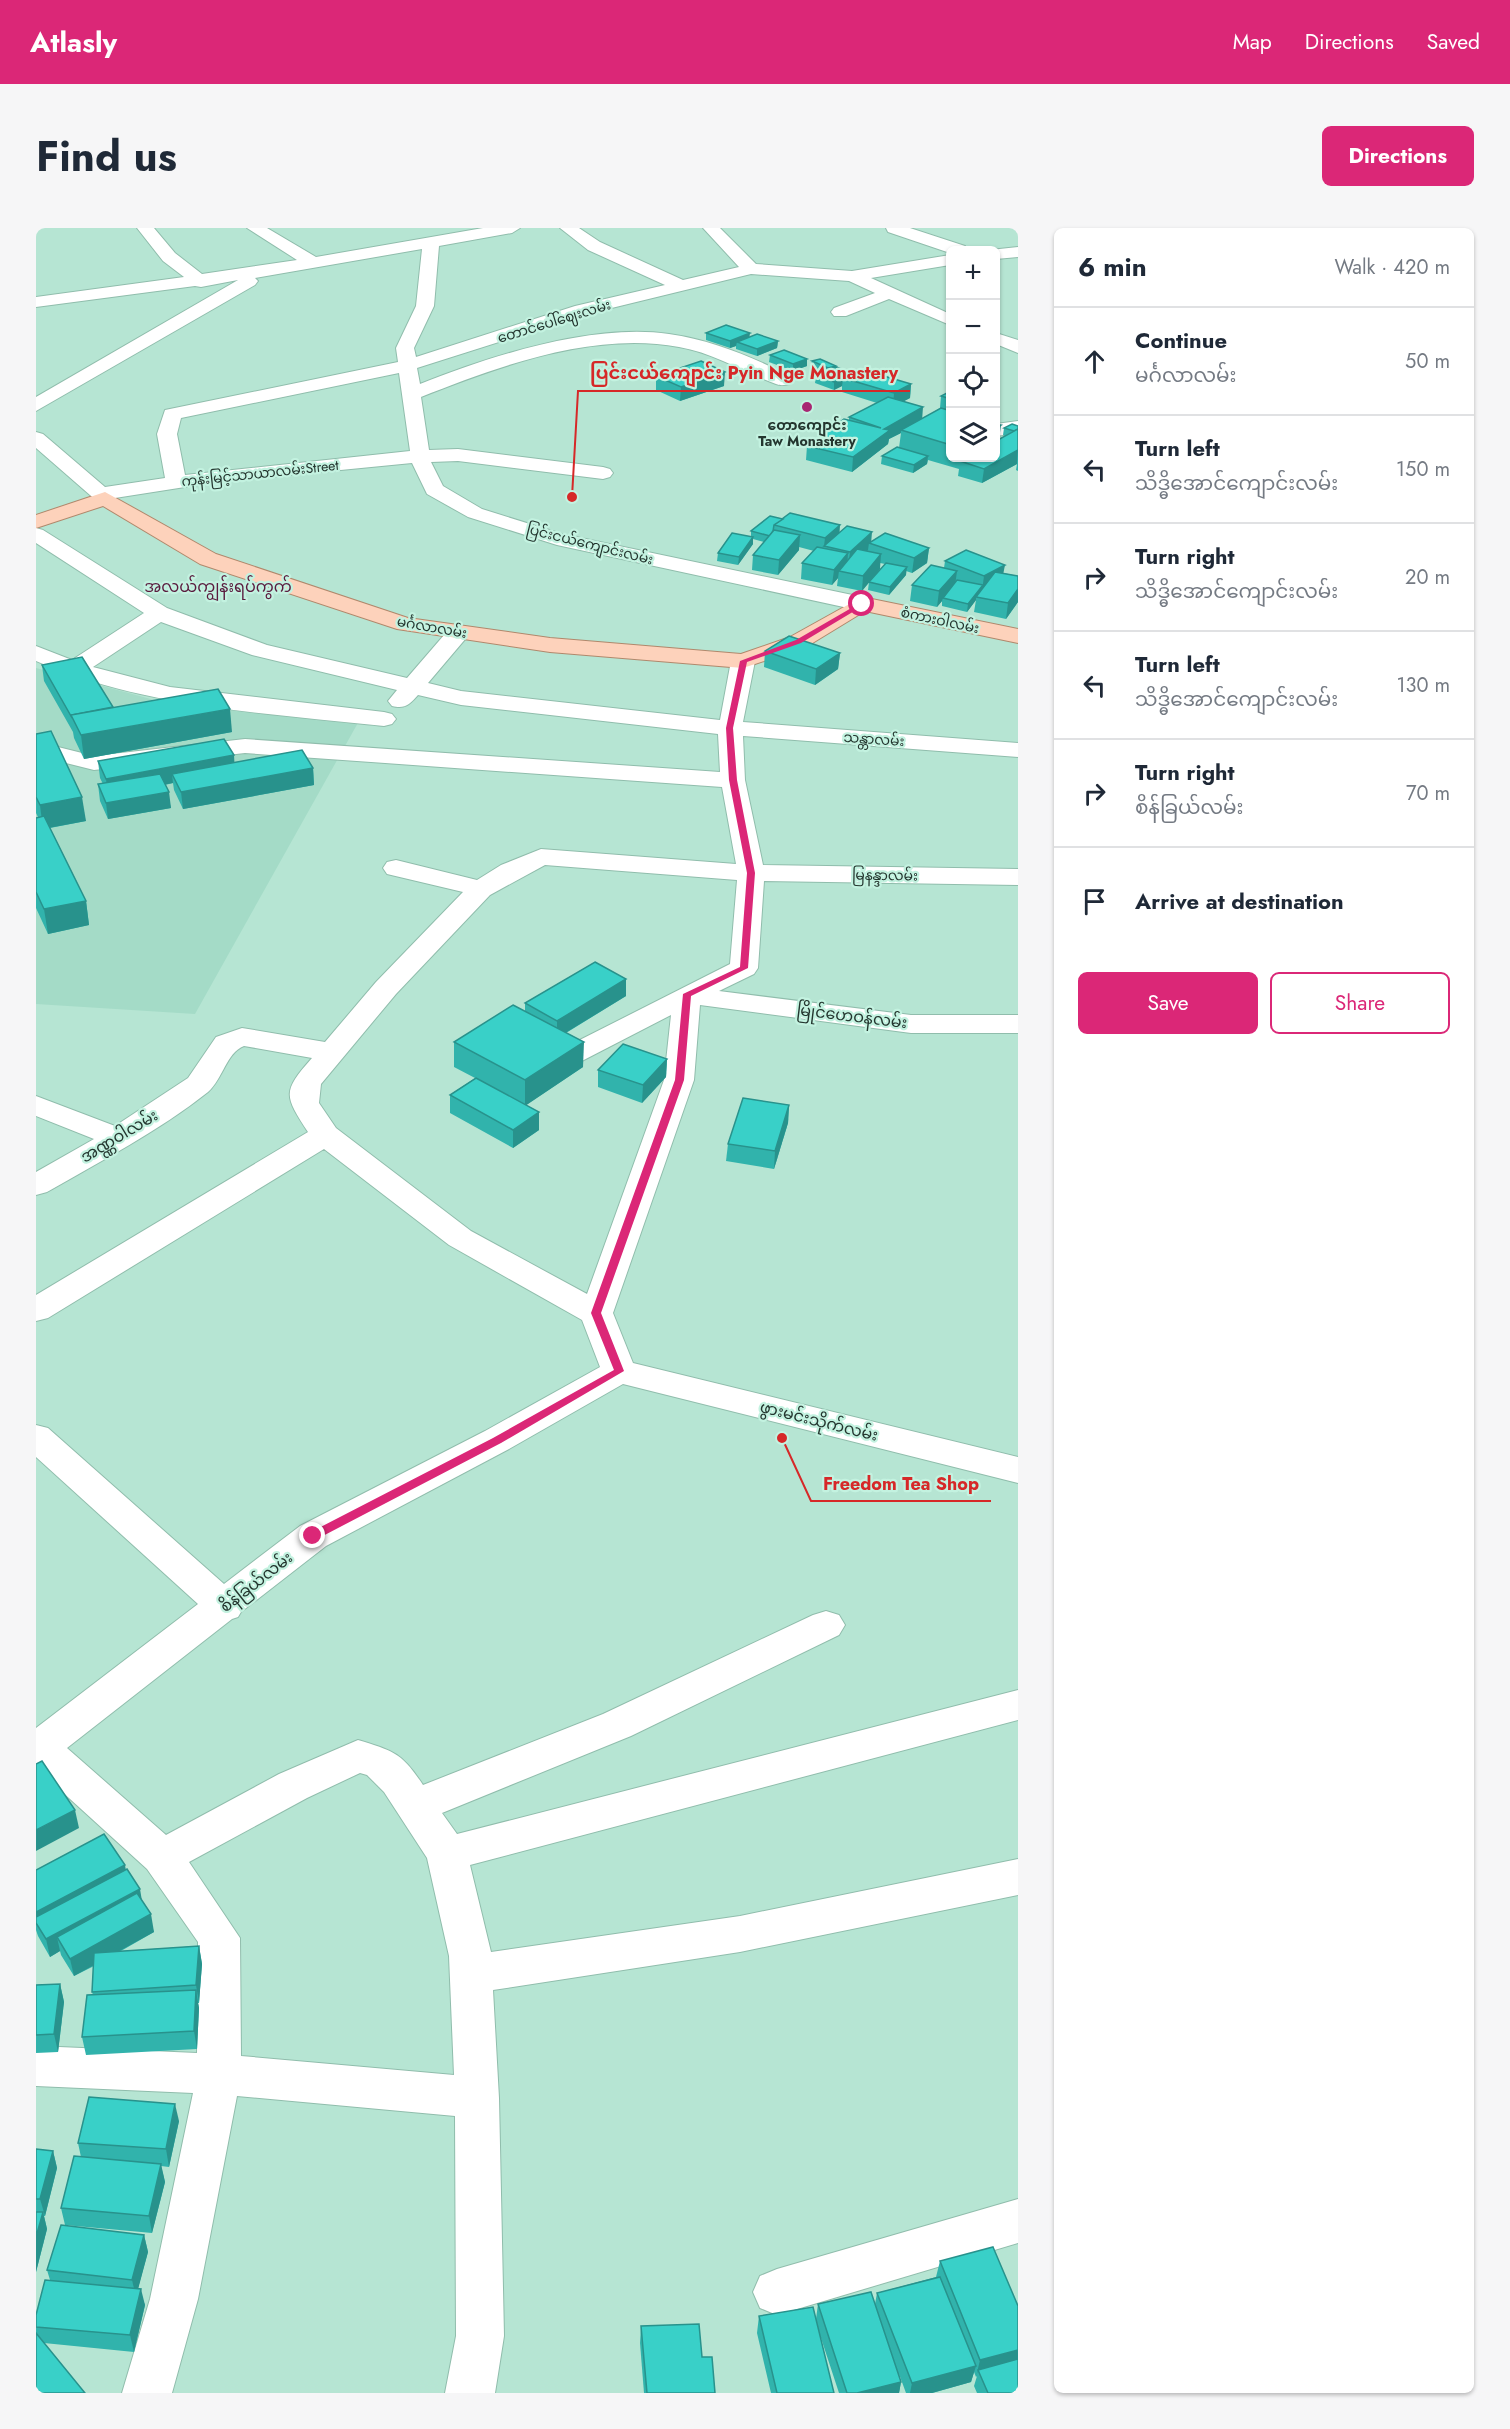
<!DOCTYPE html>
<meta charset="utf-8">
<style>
body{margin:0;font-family:Jost,"Noto Sans Myanmar",sans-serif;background:#f6f6f7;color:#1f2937}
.controls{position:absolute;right:18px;top:18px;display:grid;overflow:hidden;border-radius:9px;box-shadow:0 2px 4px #0004}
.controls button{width:54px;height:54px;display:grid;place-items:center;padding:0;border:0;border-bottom:2px solid #e0e1e3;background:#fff;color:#1f2937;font:30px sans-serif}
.stop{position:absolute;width:18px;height:18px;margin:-14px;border:4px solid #db2777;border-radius:50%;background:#fff}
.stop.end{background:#db2777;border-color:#fff;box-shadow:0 2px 6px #0008}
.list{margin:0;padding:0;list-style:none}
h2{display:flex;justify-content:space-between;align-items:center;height:78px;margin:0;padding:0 24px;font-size:26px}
h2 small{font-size:20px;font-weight:400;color:#747a83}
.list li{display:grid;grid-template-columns:39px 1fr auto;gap:18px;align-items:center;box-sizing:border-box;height:108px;padding:0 24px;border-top:2px solid #e0e1e3}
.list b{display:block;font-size:22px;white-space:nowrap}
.list p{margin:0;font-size:20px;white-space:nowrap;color:#747a83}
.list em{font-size:20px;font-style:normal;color:#747a83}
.actions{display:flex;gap:12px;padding:18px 24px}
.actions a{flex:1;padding:14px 0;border:2px solid #db2777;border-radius:9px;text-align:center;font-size:21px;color:#db2777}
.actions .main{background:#db2777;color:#fff}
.icon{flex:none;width:33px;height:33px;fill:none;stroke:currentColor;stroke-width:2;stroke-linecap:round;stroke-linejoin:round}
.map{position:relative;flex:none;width:982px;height:2165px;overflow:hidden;border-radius:9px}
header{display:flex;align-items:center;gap:36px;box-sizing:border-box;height:84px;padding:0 30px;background:#db2777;color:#fff}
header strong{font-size:28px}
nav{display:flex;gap:33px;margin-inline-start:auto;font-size:21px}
.intro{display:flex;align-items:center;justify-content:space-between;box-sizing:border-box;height:144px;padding:0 36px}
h1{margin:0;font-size:42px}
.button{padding:15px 27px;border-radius:9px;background:#db2777;color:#fff;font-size:21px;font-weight:700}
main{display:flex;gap:36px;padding:0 36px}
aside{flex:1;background:#fff;border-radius:9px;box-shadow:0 2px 4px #0004}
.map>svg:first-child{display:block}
</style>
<header>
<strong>Atlasly</strong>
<nav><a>Map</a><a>Directions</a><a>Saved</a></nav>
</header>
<div class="intro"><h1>Find us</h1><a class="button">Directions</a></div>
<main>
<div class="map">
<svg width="982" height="2165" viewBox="0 0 982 2165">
<rect width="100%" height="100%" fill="#b6e5d3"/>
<path fill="#a4dbc7" d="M0 440 137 477 323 493 159 786 0 776Z"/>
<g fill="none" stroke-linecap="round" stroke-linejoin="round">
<defs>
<g id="minor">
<path d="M101 0H118L139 25 166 46 261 32 211 0H231L280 29 447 0H484L476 5 403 18 398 78 378 120 380 129 539 78 629 57 552 22 524 0H543L564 14 647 52 703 39 667 0H684L720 36 816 43 914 27V37L835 50 914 86V97L853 71 810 88H798L795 84 798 80 839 65 813 53 715 46 551 86 381 140 384 156C454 128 557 95 633 106 676 112 716 129 754 148L756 152 754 156C749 157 745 158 740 156 707 144 678 125 643 119 558 103 463 138 385 169L393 222 422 221 567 239 574 241 577 245 574 249 567 251 422 233 395 234 407 258 446 281 526 306 826 369 834 371 837 376 834 381 826 383 521 317 432 289 391 266 376 235 181 254 79 270 76 274H62L0 220V204L7 206 69 259 129 250 121 206 129 182 362 134 360 120 380 78 386 21 219 50 222 53 219 57 0 183V169L202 52 165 59 159 58 0 79V69L148 49 127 33ZM363 145 374 223 149 247 141 206 145 190Z"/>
<path d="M850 0H874L929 18 931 22H914V25L852 4Z"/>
<path d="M982 19V29L960 31V22H954Z"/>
<path d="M960 105 982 112V125L960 116Z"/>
<path d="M982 193V205L960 208V196Z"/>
<path d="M0 300 7 302 131 380 231 417 371 450 415 399H431L434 404 431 409 392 455 425 463 684 492 695 433 699 428H715L719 433 707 494 982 515V529L707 508 709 552 727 637 982 641V657L728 653 722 740 718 746 683 763 875 787H982V805H875L664 777 658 852 577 1085 597 1135 982 1229V1255L587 1156 473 1221 290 1318 205 1384 202 1389 196 1391 31 1520 130 1607 243 1546 322 1512C358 1523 366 1525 387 1557L567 1486 777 1387 790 1383 803 1387 809 1397 803 1407 595 1508 406 1585 421 1606 982 1462V1492L434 1637 455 1724 704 1688 982 1631V1667L704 1724 457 1762 463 1870 468 2108 459 2165H409L420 2108 419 1888 201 1868 162 2071 136 2165H86L114 2071 157 1865 0 1858V1818L161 1825 162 1714 111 1641 0 1540V1500L162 1376 0 1229V1197L12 1200 188 1356 264 1298 449 1203 564 1139 546 1092 413 1017 288 921 12 1090 0 1093V1067L272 904C248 867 246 864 276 830L208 818C190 825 187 851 172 864 123 903 65 933 11 964L0 967V944L58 911 0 888V868L79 898 152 850 180 809 206 800 289 814 340 754 427 664 351 646 347 640 351 634 360 632 441 652 465 637 505 621 700 636 686 559 209 525 58 542 10 530 0 531V517L10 516 58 528 209 511 684 544 682 506 425 477 382 467C373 477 369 481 356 478L352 473 361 462 216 427 125 394 57 439 134 459 348 484 356 486 360 491 356 496 348 498C231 485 109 480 0 433V418L36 432 108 385 0 315ZM509 637 701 652 694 736 520 824 515 830 520 836 530 839 540 836 635 787 628 852 551 1066 435 1003 300 900 283 875 285 856 360 766 454 667ZM324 1545 331 1547 348 1564 391 1630 413 1728 418 1847 205 1828 204 1710 153 1634 271 1570Z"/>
<path d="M982 1971V2015L741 2087 724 2080 717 2064 724 2048 741 2041Z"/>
</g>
<path id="major" d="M69 264 180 326 372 390 514 410 705 426 754 409 826 369 982 401V415L829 383 770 419 707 440 514 424 361 401 164 336 67 278 0 300V287Z"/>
</defs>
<use href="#minor" stroke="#90bdac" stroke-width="2"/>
<use href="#major" stroke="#b0886c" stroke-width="2"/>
<use href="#minor" fill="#fff" fill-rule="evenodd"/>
<use href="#major" fill="#fdd2bb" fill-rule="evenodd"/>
</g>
<g fill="#31b3ac">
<path d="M670 105 713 109 742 113 741 120 721 128 700 121V118L694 120 670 112Z"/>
<path d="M734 127 771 138 757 143 733 134Z"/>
<path d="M776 133 800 138V139L816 145 875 156 874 170 868 173 886 191 904 180 905 168 915 163V230H960L965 197 963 211 969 208 967 207 968 200 982 198V243L980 242 981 236 946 255 922 248 923 241 892 232 891 236 877 245 845 236 846 228 863 220 865 205 853 211 852 216 816 244 770 232 771 218 813 192V189L841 175 806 164V158L798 162 779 155 780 148 787 145 775 140Z"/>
<path d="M620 148 688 158 644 173 620 162Z"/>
<path d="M734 288 804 304 835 313 893 320 891 335 876 345 870 343V347L853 367 832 362 833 354 849 336 844 335V341L826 363 801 358 802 350 796 357 765 351 766 335 778 323 763 319V322L742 347 716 342 717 327 728 314 717 311V316L702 337 681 333 682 325 715 308V303Z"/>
<path d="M909 333 982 348V374L970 391 938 384 940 372 931 384 906 378V373L901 379 874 373 876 357 908 340Z"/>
<path d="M729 423 804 425 802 441 779 457 728 439Z"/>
<path d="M6 437 77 479 196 504 48 531 38 510 37 504 8 453Z"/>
<path d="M0 506 50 593 14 600 50 673 53 697 12 706 0 680V590L2 589 0 585Z"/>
<path d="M62 533 198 534 277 540 278 557 147 581 138 562 137 555 129 557 135 580 72 591 64 573 62 556H67L64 550Z"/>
<path d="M590 751V768L530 805 547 839 490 877 503 884V902L477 920 414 885V867L439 850 418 839V814L489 783V775Z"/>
<path d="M631 831 630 849 606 875 562 859V842Z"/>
<path d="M753 877 752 895 738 941 690 933 692 916Z"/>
<path d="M90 1641 106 1673 118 1704 85 1723 163 1718 166 1736 163 1775H162L163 1780 161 1821 50 1827 46 1809 57 1767 56 1764 58 1738 38 1748 25 1727 24 1723 14 1729 2 1708 0 1702V1642Z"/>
<path d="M24 1756 28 1774 22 1824 0 1825V1757Z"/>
<path d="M143 1893 133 1939 125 1938 129 1954 116 2005 29 1997 25 1980 45 1929 42 1915Z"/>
<path d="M0 1921 17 1923 21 1940 9 1988H8L11 2001 0 2044Z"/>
<path d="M108 2007 112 2024 102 2060 109 2077 98 2124 8 2115 0 2165V2087L14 2052 11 2042Z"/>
<path d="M904 2033 982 2165H941L938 2158 941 2148 940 2149 938 2144 935 2154 896 2165H870L863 2146 865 2154 863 2165H803L784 2107 798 2165H735L721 2105 723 2088 780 2091 782 2076H839L841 2065 900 2049Z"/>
<path d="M605 2098 666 2129 679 2165H608L604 2115Z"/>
</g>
<g fill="#28928c">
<path d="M714 105 713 112 701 114 700 118 694 120V113Z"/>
<path d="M742 113 741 120 721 128V121Z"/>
<path d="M771 131V138L757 143V136Z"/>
<path d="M689 144 688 158 644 173 645 159Z"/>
<path d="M807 151 806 158 798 162V154Z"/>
<path d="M875 156 874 170 857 179 858 165Z"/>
<path d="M887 179 886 193 865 202V205L853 211 852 216 816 244 817 229 848 201Z"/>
<path d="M965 197 962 218 960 220V200Z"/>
<path d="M982 222 981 236 946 255 948 241Z"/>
<path d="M892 228 891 236 877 245 878 237Z"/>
<path d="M804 297 803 312 788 318 789 310Z"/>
<path d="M836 304 835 316 833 315 832 322 812 340 814 324Z"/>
<path d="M764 307 763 322 742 347 743 332Z"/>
<path d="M717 309V316L702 337 703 329Z"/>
<path d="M893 320 891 335 876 345 878 330Z"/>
<path d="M812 325 811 340 803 343 802 350 796 357 798 342Z"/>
<path d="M845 326 844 341 826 363 827 348Z"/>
<path d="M969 337 966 352 946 363 948 348Z"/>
<path d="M871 339 870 347 853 367 854 359Z"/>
<path d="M921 343 919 358 907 370 906 373 901 379 903 363Z"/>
<path d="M947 357 946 365 940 369V372L931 384 932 376Z"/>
<path d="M982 361V374L970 391 972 375Z"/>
<path d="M804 425 802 441 779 457 780 441Z"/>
<path d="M194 481 196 504 48 531 45 507Z"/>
<path d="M198 527 199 544 136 546 137 555 72 567 70 551Z"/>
<path d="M277 540 278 557 147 581 145 564Z"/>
<path d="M133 564 135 580 72 591 70 575Z"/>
<path d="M46 569 50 593 7 601 4 577Z"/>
<path d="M50 673 53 697 12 706 8 681Z"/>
<path d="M590 751V768L521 810V793Z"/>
<path d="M548 814 547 839 489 878V852Z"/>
<path d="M631 831 630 849 606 875 607 857Z"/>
<path d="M753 877 752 895 738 941 739 923Z"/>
<path d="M503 884V902L477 920V902Z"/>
<path d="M39 1582 43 1600 0 1623V1602Z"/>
<path d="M89 1637 92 1655 0 1694V1684Z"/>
<path d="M104 1661 107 1679 21 1709 24 1723 14 1729 10 1711Z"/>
<path d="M115 1686 118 1704 38 1748 34 1731Z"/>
<path d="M163 1718 166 1736 163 1775 160 1757Z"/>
<path d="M24 1756 28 1774 22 1824 18 1806Z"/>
<path d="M160 1762 163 1780 161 1821 158 1803Z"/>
<path d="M139 1876 143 1893 133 1939 130 1921Z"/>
<path d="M17 1923 21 1940 9 1988 4 1971Z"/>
<path d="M125 1936 129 1954 116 2005 113 1988Z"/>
<path d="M7 1984 11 2001 0 2044V2009Z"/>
<path d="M108 2007 112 2024 100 2069 96 2052Z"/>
<path d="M105 2061 109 2077 98 2124 94 2107Z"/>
<path d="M982 2122V2137L942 2142 940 2149 944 2132Z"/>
<path d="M940 2138 935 2154 896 2165H874L876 2155Z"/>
<path d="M865 2154 863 2165H821Z"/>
</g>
<g fill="#39d0c8" stroke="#28928c" stroke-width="1.5">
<path d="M690 97 714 105 694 113 670 105Z"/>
<path d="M721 106 742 113 721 121 701 114Z"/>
<path d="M748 122 771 131 757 136 734 127Z"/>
<path d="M784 131 800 138 792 140 776 133Z"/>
<path d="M665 133 689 144 645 159 620 148Z"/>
<path d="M800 139 816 145 798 154 780 148Z"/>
<path d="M824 141 875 156 858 165 807 150Z"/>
<path d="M915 163V171L905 168Z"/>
<path d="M852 169 887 179 848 201 854 202 817 229 771 218 808 191 845 200 813 189Z"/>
<path d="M905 180 915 183V217L865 202Z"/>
<path d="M960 196 965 197 960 200Z"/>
<path d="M976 196 982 198V201L978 203 968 200Z"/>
<path d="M982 201V222L948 241 924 233 930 230H960V213Z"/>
<path d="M861 219 892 228 878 237 846 228Z"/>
<path d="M754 285 804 297 789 310 738 297Z"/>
<path d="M734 288 747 291 738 297 737 303 734 308 715 303Z"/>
<path d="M811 298 836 304 814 324 788 318Z"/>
<path d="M738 302 764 307 743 332 717 327Z"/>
<path d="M696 305 717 309 703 329 682 325Z"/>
<path d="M849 305 893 320 878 330 833 315Z"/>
<path d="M781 319 812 325 798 342 766 335Z"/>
<path d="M821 321 845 326 827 348 803 343Z"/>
<path d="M930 322 969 337 948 348 909 333Z"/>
<path d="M850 335 871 339 854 359 833 354Z"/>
<path d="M895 337 921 343 903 363 876 357Z"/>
<path d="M959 344 982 348V361L972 375 940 369Z"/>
<path d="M921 352 947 357 932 376 907 370Z"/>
<path d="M753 408 804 425 780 441 729 423Z"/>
<path d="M46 429 77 479 35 487V488L6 437Z"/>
<path d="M182 461 194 481 45 507 35 487Z"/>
<path d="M15 503 46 569 4 577 0 569V506Z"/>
<path d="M188 511 198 527 70 551 62 533Z"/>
<path d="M266 522 277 540 145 564 136 546Z"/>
<path d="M124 546 133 564 70 575 62 556Z"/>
<path d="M8 588 50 673 8 681 0 664V590Z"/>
<path d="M559 734 590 751 521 793 489 775Z"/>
<path d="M477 777 548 814 489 852 418 814Z"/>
<path d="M587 816 631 831 607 857 562 842Z"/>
<path d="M440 850 503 884 477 902 414 867Z"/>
<path d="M707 870 753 877 739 923 692 916Z"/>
<path d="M6 1533 39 1582 0 1602V1536Z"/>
<path d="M68 1606 89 1637 0 1684V1642Z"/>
<path d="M91 1641 104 1661 10 1711 0 1695V1689Z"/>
<path d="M101 1665 115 1686 34 1731 21 1709Z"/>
<path d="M163 1718 160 1757 56 1764 58 1725Z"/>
<path d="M24 1756 18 1806 0 1807V1757Z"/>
<path d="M160 1762 158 1803 46 1809 51 1767Z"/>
<path d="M53 1869 139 1876 130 1921 42 1915Z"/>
<path d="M0 1921 17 1923 4 1971H0Z"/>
<path d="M38 1928 125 1936 113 1988 25 1980Z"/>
<path d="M0 1984H7L0 2009Z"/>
<path d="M25 1997 108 2007 96 2052 11 2042Z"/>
<path d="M957 2019 982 2078V2122L944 2132 904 2033Z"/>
<path d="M904 2049 940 2138 876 2155 841 2065Z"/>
<path d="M9 2052 105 2061 94 2107 0 2099V2087Z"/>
<path d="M835 2064 865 2154 821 2165H811L782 2076Z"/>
<path d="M777 2079 798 2165H741L723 2088Z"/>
<path d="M663 2096 666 2129H676L679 2165H611L605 2098Z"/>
<path d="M0 2105 49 2165H0Z"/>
<path d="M982 2131V2165H952L942 2142Z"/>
</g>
<path fill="#db2777" d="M824 375 830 376 765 415 711 434 697 500 701 552 719 645 712 740 655 768 648 852 565 1085 588 1143 465 1215 281 1311H273V1305L457 1210 578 1142 555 1085 639 852 647 766 704 739 711 645 693 552 690 500 704 433 760 412Z"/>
<circle fill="#a82672" stroke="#c3f2e0" stroke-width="2" cx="771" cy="179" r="6"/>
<g text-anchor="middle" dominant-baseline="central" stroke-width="4.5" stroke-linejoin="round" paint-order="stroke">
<g font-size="14" fill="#24362f" stroke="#c3f2e0">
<text transform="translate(518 93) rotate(-17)">တောင်ပေါ်ဈေးလမ်း</text>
<text transform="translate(224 245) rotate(-6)">ကုန်းမြင့်သာယာလမ်းStreet</text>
<text transform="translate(554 316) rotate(14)">ပြင်းငယ်ကျောင်းလမ်း</text>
<text transform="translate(904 392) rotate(12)">စံကားဝါလမ်း</text>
<text transform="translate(396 399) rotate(10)">မင်္ဂလာလမ်း</text>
<text transform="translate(838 511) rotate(4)">သန္တာလမ်း</text>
<text transform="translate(849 647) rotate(1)">မြနန္ဒာလမ်း</text>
</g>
<g font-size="14" font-weight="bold" fill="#24362f" stroke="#c3f2e0">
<text x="771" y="197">တောကျောင်း<tspan x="771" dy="16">Taw Monastery</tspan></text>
</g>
<g font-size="16" fill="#5a1b3e" stroke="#c3f2e0">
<text x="182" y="358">အလယ်ကျွန်းရပ်ကွက်</text>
</g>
<g font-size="16" fill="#24362f" stroke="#c3f2e0">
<text transform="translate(816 788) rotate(7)">မြိုင်ဟေဝန်လမ်း</text>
<text transform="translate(83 908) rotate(-31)">အဏ္ဏဝါလမ်း</text>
<text transform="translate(783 1193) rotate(14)">ဖွားမင်းသိုက်လမ်း</text>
<text transform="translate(220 1354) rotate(-38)">စိန်ခြယ်လမ်း</text>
</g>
</g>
<path fill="none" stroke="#d62828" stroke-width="2" d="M536 269L542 163H874M746 1210L775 1273H955"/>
<g fill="#d62828" stroke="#c3f2e0" stroke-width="2">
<circle cx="536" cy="269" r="6"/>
<circle cx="746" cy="1210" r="6"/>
</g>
<g font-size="18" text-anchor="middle" font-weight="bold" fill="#d62828" stroke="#c3f2e0" stroke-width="4.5" stroke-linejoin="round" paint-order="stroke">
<text x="708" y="151">ပြင်းငယ်ကျောင်း Pyin Nge Monastery</text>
<text x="865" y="1262">Freedom Tea Shop</text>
</g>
</svg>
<div class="controls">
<button>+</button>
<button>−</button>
<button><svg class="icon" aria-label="locate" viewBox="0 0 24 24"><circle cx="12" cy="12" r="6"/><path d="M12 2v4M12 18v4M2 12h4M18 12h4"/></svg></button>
<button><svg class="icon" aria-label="layers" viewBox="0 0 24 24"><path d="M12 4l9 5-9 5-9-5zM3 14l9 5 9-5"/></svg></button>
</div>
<div class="stop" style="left:826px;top:376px"></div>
<div class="stop end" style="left:277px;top:1308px"></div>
</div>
<aside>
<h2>6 min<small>Walk · 420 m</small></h2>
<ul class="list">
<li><svg class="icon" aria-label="ahead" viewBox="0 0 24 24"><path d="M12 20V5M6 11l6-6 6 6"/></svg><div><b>Continue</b><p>မင်္ဂလာလမ်း</p></div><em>50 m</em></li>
<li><svg class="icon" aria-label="left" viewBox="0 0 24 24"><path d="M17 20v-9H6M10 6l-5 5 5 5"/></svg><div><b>Turn left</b><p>သိဒ္ဓိအောင်ကျောင်းလမ်း</p></div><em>150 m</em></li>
<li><svg class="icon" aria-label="right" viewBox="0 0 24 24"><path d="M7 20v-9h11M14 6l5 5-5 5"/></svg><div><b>Turn right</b><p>သိဒ္ဓိအောင်ကျောင်းလမ်း</p></div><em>20 m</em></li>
<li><svg class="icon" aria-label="left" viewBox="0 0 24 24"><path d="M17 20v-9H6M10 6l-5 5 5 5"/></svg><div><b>Turn left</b><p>သိဒ္ဓိအောင်ကျောင်းလမ်း</p></div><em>130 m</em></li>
<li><svg class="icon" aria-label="right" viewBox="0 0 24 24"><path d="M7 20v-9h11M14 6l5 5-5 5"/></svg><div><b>Turn right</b><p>စိန်ခြယ်လမ်း</p></div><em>70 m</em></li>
<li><svg class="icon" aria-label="arrive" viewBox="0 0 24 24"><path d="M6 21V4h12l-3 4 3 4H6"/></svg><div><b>Arrive at destination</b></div></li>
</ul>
<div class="actions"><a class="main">Save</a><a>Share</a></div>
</aside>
</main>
